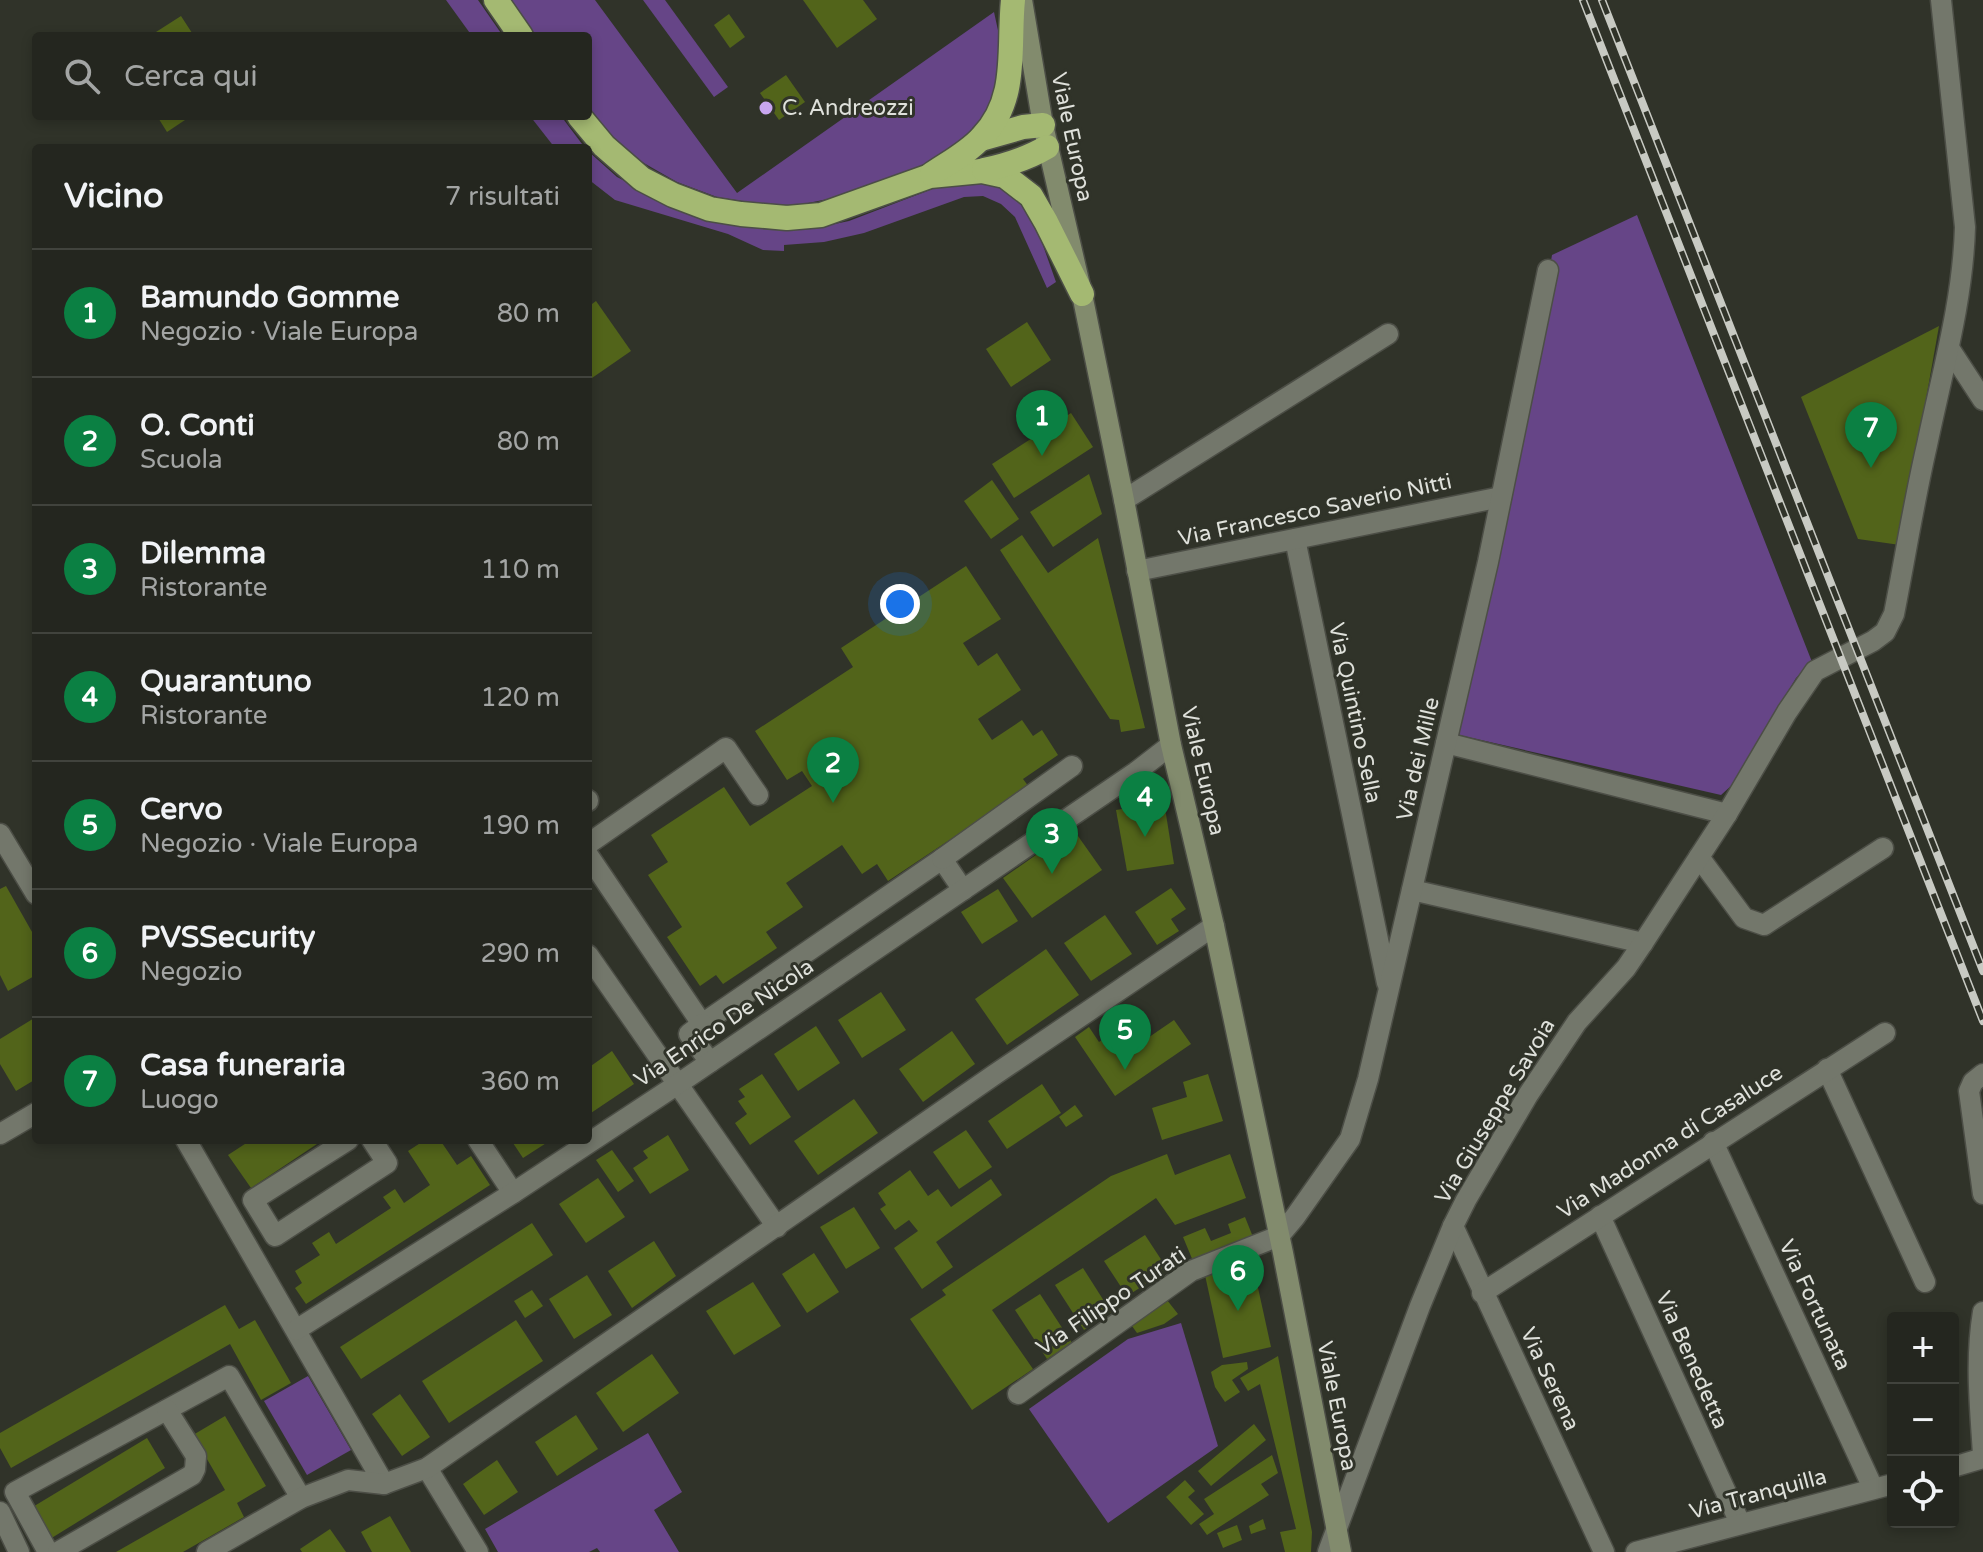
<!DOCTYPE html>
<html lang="it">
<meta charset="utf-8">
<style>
body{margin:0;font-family:"Varela Round",sans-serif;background:#30322c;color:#f1f3f6}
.controls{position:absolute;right:24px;bottom:24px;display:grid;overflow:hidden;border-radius:8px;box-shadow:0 4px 12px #0003}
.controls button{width:72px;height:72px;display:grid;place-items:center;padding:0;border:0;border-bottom:2px solid #41433d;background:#24261f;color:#f1f3f6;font:40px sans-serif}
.you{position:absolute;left:900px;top:604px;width:28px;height:28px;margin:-20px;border:6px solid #fff;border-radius:50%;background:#1a73e8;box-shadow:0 0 0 12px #1a73e833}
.badge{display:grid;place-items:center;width:52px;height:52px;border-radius:50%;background:#0b8043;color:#fff;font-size:26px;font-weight:700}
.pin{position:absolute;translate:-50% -66px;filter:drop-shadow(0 2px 4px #0008)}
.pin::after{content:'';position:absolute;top:42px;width:28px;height:24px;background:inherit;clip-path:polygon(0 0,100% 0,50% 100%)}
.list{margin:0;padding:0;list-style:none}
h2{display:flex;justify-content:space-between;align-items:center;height:104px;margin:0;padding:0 32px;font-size:34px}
h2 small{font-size:26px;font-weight:400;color:#a3a5a4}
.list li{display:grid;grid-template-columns:52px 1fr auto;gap:24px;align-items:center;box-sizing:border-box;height:128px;padding:0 32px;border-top:2px solid #41433d}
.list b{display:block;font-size:30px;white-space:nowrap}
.list p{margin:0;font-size:26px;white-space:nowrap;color:#a3a5a4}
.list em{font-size:26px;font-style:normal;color:#a3a5a4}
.icon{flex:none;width:44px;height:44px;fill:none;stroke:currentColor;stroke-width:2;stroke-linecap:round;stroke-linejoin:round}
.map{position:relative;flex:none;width:1983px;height:1552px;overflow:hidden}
.search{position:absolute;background:#24261f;box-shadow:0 4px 12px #0003;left:32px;top:32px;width:560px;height:88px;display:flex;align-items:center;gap:20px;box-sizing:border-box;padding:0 28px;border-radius:8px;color:#a3a5a4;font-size:30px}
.panel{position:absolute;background:#24261f;box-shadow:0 4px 12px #0003;left:32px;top:144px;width:560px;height:1000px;border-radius:8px}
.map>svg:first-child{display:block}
</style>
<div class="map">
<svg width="1983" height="1552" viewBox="0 0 1983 1552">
<rect width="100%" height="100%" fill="#303329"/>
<g fill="#664587">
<path d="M446 0H478L503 36H472Z"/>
<path d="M509 0H595L737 193 994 12 999 35 1001 73 987 115 967 140 945 156 853 194 798 205H767L717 197 677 182 635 158 604 131 588 110V36H535Z"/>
<path d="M643 0H665L728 87 714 97Z"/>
<path d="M530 116H561L585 148H555Z"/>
<path d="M588 151 617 177 686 212 730 225 777 230 811 229 849 221 961 178 999 184 1015 194 1034 220 1056 282 1047 288 1015 217 1001 204 983 196 964 197 864 233 824 242 784 245V251L763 250 728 234 615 200 588 179Z"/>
<path d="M1637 215 1812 662 1796 678 1732 785 1721 795 1459 735 1457 728 1526 411 1552 255Z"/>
<path d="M1181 1323 1218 1446 1108 1523 1029 1409 1128 1339Z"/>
<path d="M308 1376 351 1450 307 1475 264 1401Z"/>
<path d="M648 1433 682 1492 654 1510 679 1552H600L597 1548 589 1552H498L485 1529Z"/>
</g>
<g fill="#52641a">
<path d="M803 0H863L877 19 837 48Z"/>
<path d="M729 14 745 37 730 48 714 25Z"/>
<path d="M181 16 194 36H149L156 32Z"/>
<path d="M786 75 805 102 779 120 760 93Z"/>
<path d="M157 116H191L167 132Z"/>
<path d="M596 301 631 351 592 378 588 373V307Z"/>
<path d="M1027 322 1051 360 1011 387 986 349Z"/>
<path d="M1939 326 1900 545 1858 539 1801 397Z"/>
<path d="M1071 413 1093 447 1014 498 992 464Z"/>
<path d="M1089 474 1102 514 1053 547 1030 512Z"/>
<path d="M992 480 1019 519 991 539 964 501Z"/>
<path d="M1022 535 1048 573 1098 538 1145 728 1121 732 1119 720 1110 719 1000 550Z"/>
<path d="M966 566 1001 619 963 643 978 666 997 653 1021 690 978 719 992 740 1022 720 1033 736 1042 730 1058 755 1023 779 1029 787 888 881 877 864 862 874 842 845 786 883 803 907 766 932 777 948 723 984 716 975 700 986 667 937 682 927 648 875 668 862 651 835 724 787 750 826 812 786 802 771 787 780 755 731 853 667 841 648Z"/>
<path d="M1164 802 1174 864 1127 871 1116 810Z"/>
<path d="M1073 829 1102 870 1032 918 1003 878Z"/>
<path d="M6 886 36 939V975L8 991 0 975V889Z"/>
<path d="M1171 888 1186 909 1171 919 1179 931 1157 945 1135 912Z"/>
<path d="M998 889 1018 921 982 944 961 912Z"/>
<path d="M1105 915 1132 954 1091 981 1064 943Z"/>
<path d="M1046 949 1079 995 1007 1045 975 999Z"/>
<path d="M881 992 906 1030 862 1058 838 1020Z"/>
<path d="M36 1017V1079L16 1091 0 1064V1039Z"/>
<path d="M1174 1020 1191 1044 1115 1096 1075 1037 1089 1027 1099 1042 1126 1024 1139 1044Z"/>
<path d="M816 1026 840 1063 798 1091 774 1054Z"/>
<path d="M952 1031 975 1064 923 1102 899 1069Z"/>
<path d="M612 1051 634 1084 588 1115V1068Z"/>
<path d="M762 1074 791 1117 750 1145 735 1123 747 1114 738 1101 745 1097 739 1089Z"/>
<path d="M1208 1074 1223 1121 1162 1140 1152 1108 1187 1097 1183 1082Z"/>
<path d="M1042 1084 1061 1113 1007 1149 988 1121Z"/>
<path d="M854 1099 878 1133 818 1175 794 1141Z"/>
<path d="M1075 1105 1083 1116 1066 1127 1059 1117Z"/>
<path d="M966 1130 992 1167 959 1189 933 1152Z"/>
<path d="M668 1135 689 1170 650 1194 633 1168 648 1158 643 1151Z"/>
<path d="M251 1140H323L251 1188 228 1155Z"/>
<path d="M425 1140H440L457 1165 471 1156 490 1185 306 1304 295 1288 302 1283 295 1271 320 1255 312 1243 329 1232 336 1244 391 1208 383 1197 395 1189 404 1203 430 1185 408 1151Z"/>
<path d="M511 1140H551L523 1158Z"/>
<path d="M612 1150 634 1181 618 1192 596 1160Z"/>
<path d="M1167 1154 1175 1175 1230 1154 1246 1198 1175 1225 1156 1198 992 1310 1033 1369 972 1410 910 1319 946 1295 942 1290 1111 1176Z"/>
<path d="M910 1170 928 1196 938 1189 951 1207 991 1179 1002 1195 936 1242 953 1267 922 1289 894 1248 918 1231 909 1220 895 1230 880 1209 886 1205 878 1193Z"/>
<path d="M598 1178 625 1217 586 1243 559 1204Z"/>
<path d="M854 1207 880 1248 846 1269 820 1227Z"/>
<path d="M1245 1217 1253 1237 1193 1261 1183 1237 1205 1228 1211 1241 1231 1233 1228 1224Z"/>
<path d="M532 1223 553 1255 361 1379 340 1347Z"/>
<path d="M1145 1235 1168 1270 1127 1296 1104 1261Z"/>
<path d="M654 1241 676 1276 632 1308 608 1271Z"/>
<path d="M814 1253 839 1292 807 1313 782 1274Z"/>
<path d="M1253 1265 1271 1347 1223 1358 1205 1275Z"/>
<path d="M1083 1268 1111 1312 1084 1330 1055 1285Z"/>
<path d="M587 1275 612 1315 574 1339 549 1299Z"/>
<path d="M753 1282 781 1326 734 1355 706 1311Z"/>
<path d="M532 1290 543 1306 525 1318 514 1301Z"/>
<path d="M1040 1294 1072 1343 1047 1359 1015 1310Z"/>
<path d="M1167 1300 1178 1314 1164 1324 1137 1333 1132 1326Z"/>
<path d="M225 1305 239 1329 255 1320 291 1383 261 1400 230 1344 11 1468 0 1448V1433Z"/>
<path d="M516 1320 543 1361 449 1423 422 1381Z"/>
<path d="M652 1354 679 1393 623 1432 596 1393Z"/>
<path d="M1278 1356 1312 1532 1311 1552H1285L1280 1532 1296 1529 1260 1384 1248 1391 1240 1378Z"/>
<path d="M1247 1362 1248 1369 1232 1380 1240 1392 1225 1402 1215 1387 1211 1372 1222 1365Z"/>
<path d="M400 1394 430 1437 402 1456 372 1414Z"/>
<path d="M576 1415 598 1449 557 1476 535 1442Z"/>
<path d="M225 1416 266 1486 237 1503 244 1517 183 1552H116L225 1490 193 1435Z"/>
<path d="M1254 1424 1266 1440 1211 1486 1198 1471Z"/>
<path d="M147 1438 165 1468 50 1539 31 1508Z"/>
<path d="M1272 1455 1278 1473 1261 1484 1269 1495 1207 1535 1199 1524 1214 1514 1204 1499Z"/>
<path d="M497 1460 518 1492 484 1515 463 1484Z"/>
<path d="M1185 1480 1195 1491 1188 1497 1204 1514 1191 1525 1166 1497Z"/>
<path d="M390 1516 411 1552H372L361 1532Z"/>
<path d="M1263 1519 1266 1529 1251 1534 1249 1526Z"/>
<path d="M1237 1525 1242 1540 1223 1548 1217 1533Z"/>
<path d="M330 1529 346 1552H302L300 1549Z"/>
</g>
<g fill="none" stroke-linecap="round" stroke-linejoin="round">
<defs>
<g id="street">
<path d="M1949 348 1983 400"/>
<path d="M1124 500 1388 334"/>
<path d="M1295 539 1387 983"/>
<path d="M1137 571 1501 497"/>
<path d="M1446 743 1727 814"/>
<path d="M588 800V801"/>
<path d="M0 834 36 894"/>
<path d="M588 844 726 748 758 795"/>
<path d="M588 855 702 1024 942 859 963 890"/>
<path d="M1699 857 1744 918 1764 925 1883 848"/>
<path d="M942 859 1072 766"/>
<path d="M1412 890 1643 943"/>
<path d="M588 955 777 1227"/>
<path d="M702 1024 689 1034 710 1062"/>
<path d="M1827 1069 1925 1282"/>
<path d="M1983 1074 1973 1082 1969 1091 1983 1194"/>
<path d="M0 1134 36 1113"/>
<path d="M186 1140 384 1484"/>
<path d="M348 1140 253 1200 275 1236 387 1163 372 1140"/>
<path d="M478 1140 513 1193"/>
<path d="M1713 1142 1873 1488"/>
<path d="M1600 1216 1740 1523"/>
<path d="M1453 1226 1604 1552"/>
<path d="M1482 1293 1885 1033"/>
<path d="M1983 1312C1975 1360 1980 1406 1983 1454"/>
<path d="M296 1330 513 1193 678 1084 1136 772 1171 745"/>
<path d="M1018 1394 1191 1271 1279 1236 1295 1217 1350 1139 1368 1079 1488 562 1548 270"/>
<path d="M1953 1467 1983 1458"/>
<path d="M427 1468 478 1552"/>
<path d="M0 1512 19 1552"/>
<path d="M48 1552 15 1492 229 1376 301 1498"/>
<path d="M58 1552 192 1475 195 1469 196 1456 167 1410"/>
<path d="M207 1552 301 1498 348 1480 384 1484 427 1468 994 1075 1214 926"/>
<path d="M1328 1552 1420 1306 1453 1226 1466 1200 1528 1095 1577 1022 1626 968 1643 943 1727 814 1787 712 1815 671 1873 641 1885 632 1894 614C1905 558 1914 501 1927 445 1942 373 1963 301 1965 227L1941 0"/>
<path d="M1636 1552 1893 1484"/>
</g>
<path id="secondary" d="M1022 0 1043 125 1082 294 1124 500 1171 745 1214 926 1283 1253 1341 1552"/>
<g id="highway">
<path d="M496 0 521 36"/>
<path d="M579 116 604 146 642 179 673 195 710 209 741 214 787 218 821 215 930 176 982 171 1005 176 1031 196 1046 222 1082 294"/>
<path d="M981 139 1023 127 1043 125"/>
<path d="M984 170C1007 165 1027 159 1047 147"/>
<path d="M932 174C948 163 969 152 982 137 1019 99 1008 48 1013 0"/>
</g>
</defs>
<use href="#street" stroke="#4c4e46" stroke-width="23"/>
<use href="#secondary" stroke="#4c4e46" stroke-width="23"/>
<use href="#highway" stroke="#4c4e46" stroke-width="27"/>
<use href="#street" stroke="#73776b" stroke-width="20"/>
<use href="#secondary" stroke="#828b6d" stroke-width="20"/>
<use href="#highway" stroke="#a4b972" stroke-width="24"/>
<defs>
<g id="rail">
<path d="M1583 0 1983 1021"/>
<path d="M1602 0 1983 971"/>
</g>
</defs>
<use href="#rail" stroke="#c8cac3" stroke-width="8"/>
<use href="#rail" stroke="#303329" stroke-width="5" stroke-dasharray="15" stroke-linecap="butt"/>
</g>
<circle fill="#c8a6ef" stroke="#303329" stroke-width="3" cx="766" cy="108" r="8"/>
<g text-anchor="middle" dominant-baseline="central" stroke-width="6" stroke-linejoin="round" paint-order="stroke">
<g font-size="22" fill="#dfe1db" stroke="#303329" text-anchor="start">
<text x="782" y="108">C. Andreozzi</text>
</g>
<g font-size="22" fill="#dfe1db" stroke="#303329">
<text transform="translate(1072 137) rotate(78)">Viale Europa</text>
<text transform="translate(1315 510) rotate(-12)">Via Francesco Saverio Nitti</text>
<text transform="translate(1355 713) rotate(78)">Via Quintino Sella</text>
<text transform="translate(1418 759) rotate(-77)">Via dei Mille</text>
<text transform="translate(1203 771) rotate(77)">Viale Europa</text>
<text transform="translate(724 1023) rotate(-34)">Via Enrico De Nicola</text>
<text transform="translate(1495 1111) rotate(-59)">Via Giuseppe Savoia</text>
<text transform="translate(1670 1142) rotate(-33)">Via Madonna di Casaluce</text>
<text transform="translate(1111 1301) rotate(-34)">Via Filippo Turati</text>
<text transform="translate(1815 1305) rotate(65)">Via Fortunata</text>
<text transform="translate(1692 1360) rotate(66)">Via Benedetta</text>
<text transform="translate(1550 1379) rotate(65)">Via Serena</text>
<text transform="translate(1337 1406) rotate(79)">Viale Europa</text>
<text transform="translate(1758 1494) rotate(-15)">Via Tranquilla</text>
</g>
</g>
</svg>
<div class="controls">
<button>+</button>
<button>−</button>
<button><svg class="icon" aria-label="locate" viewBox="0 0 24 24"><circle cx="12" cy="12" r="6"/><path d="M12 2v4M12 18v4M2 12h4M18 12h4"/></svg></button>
</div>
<div class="you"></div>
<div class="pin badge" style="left:1042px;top:456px">1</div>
<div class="pin badge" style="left:833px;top:803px">2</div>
<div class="pin badge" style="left:1052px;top:874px">3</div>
<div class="pin badge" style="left:1145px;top:837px">4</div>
<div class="pin badge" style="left:1125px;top:1070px">5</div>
<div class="pin badge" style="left:1238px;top:1311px">6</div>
<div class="pin badge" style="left:1871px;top:468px">7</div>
<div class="search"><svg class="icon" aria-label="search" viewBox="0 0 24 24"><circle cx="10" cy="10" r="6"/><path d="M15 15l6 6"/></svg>Cerca qui</div>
<section class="panel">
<h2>Vicino<small>7 risultati</small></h2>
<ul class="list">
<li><span class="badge">1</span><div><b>Bamundo Gomme</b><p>Negozio · Viale Europa</p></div><em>80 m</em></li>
<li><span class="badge">2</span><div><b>O. Conti</b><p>Scuola</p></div><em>80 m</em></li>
<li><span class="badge">3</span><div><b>Dilemma</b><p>Ristorante</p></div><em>110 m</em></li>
<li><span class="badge">4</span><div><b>Quarantuno</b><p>Ristorante</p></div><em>120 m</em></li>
<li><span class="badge">5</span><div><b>Cervo</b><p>Negozio · Viale Europa</p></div><em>190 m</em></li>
<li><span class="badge">6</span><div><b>PVSSecurity</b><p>Negozio</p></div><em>290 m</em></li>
<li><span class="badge">7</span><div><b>Casa funeraria</b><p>Luogo</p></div><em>360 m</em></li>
</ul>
</section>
</div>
